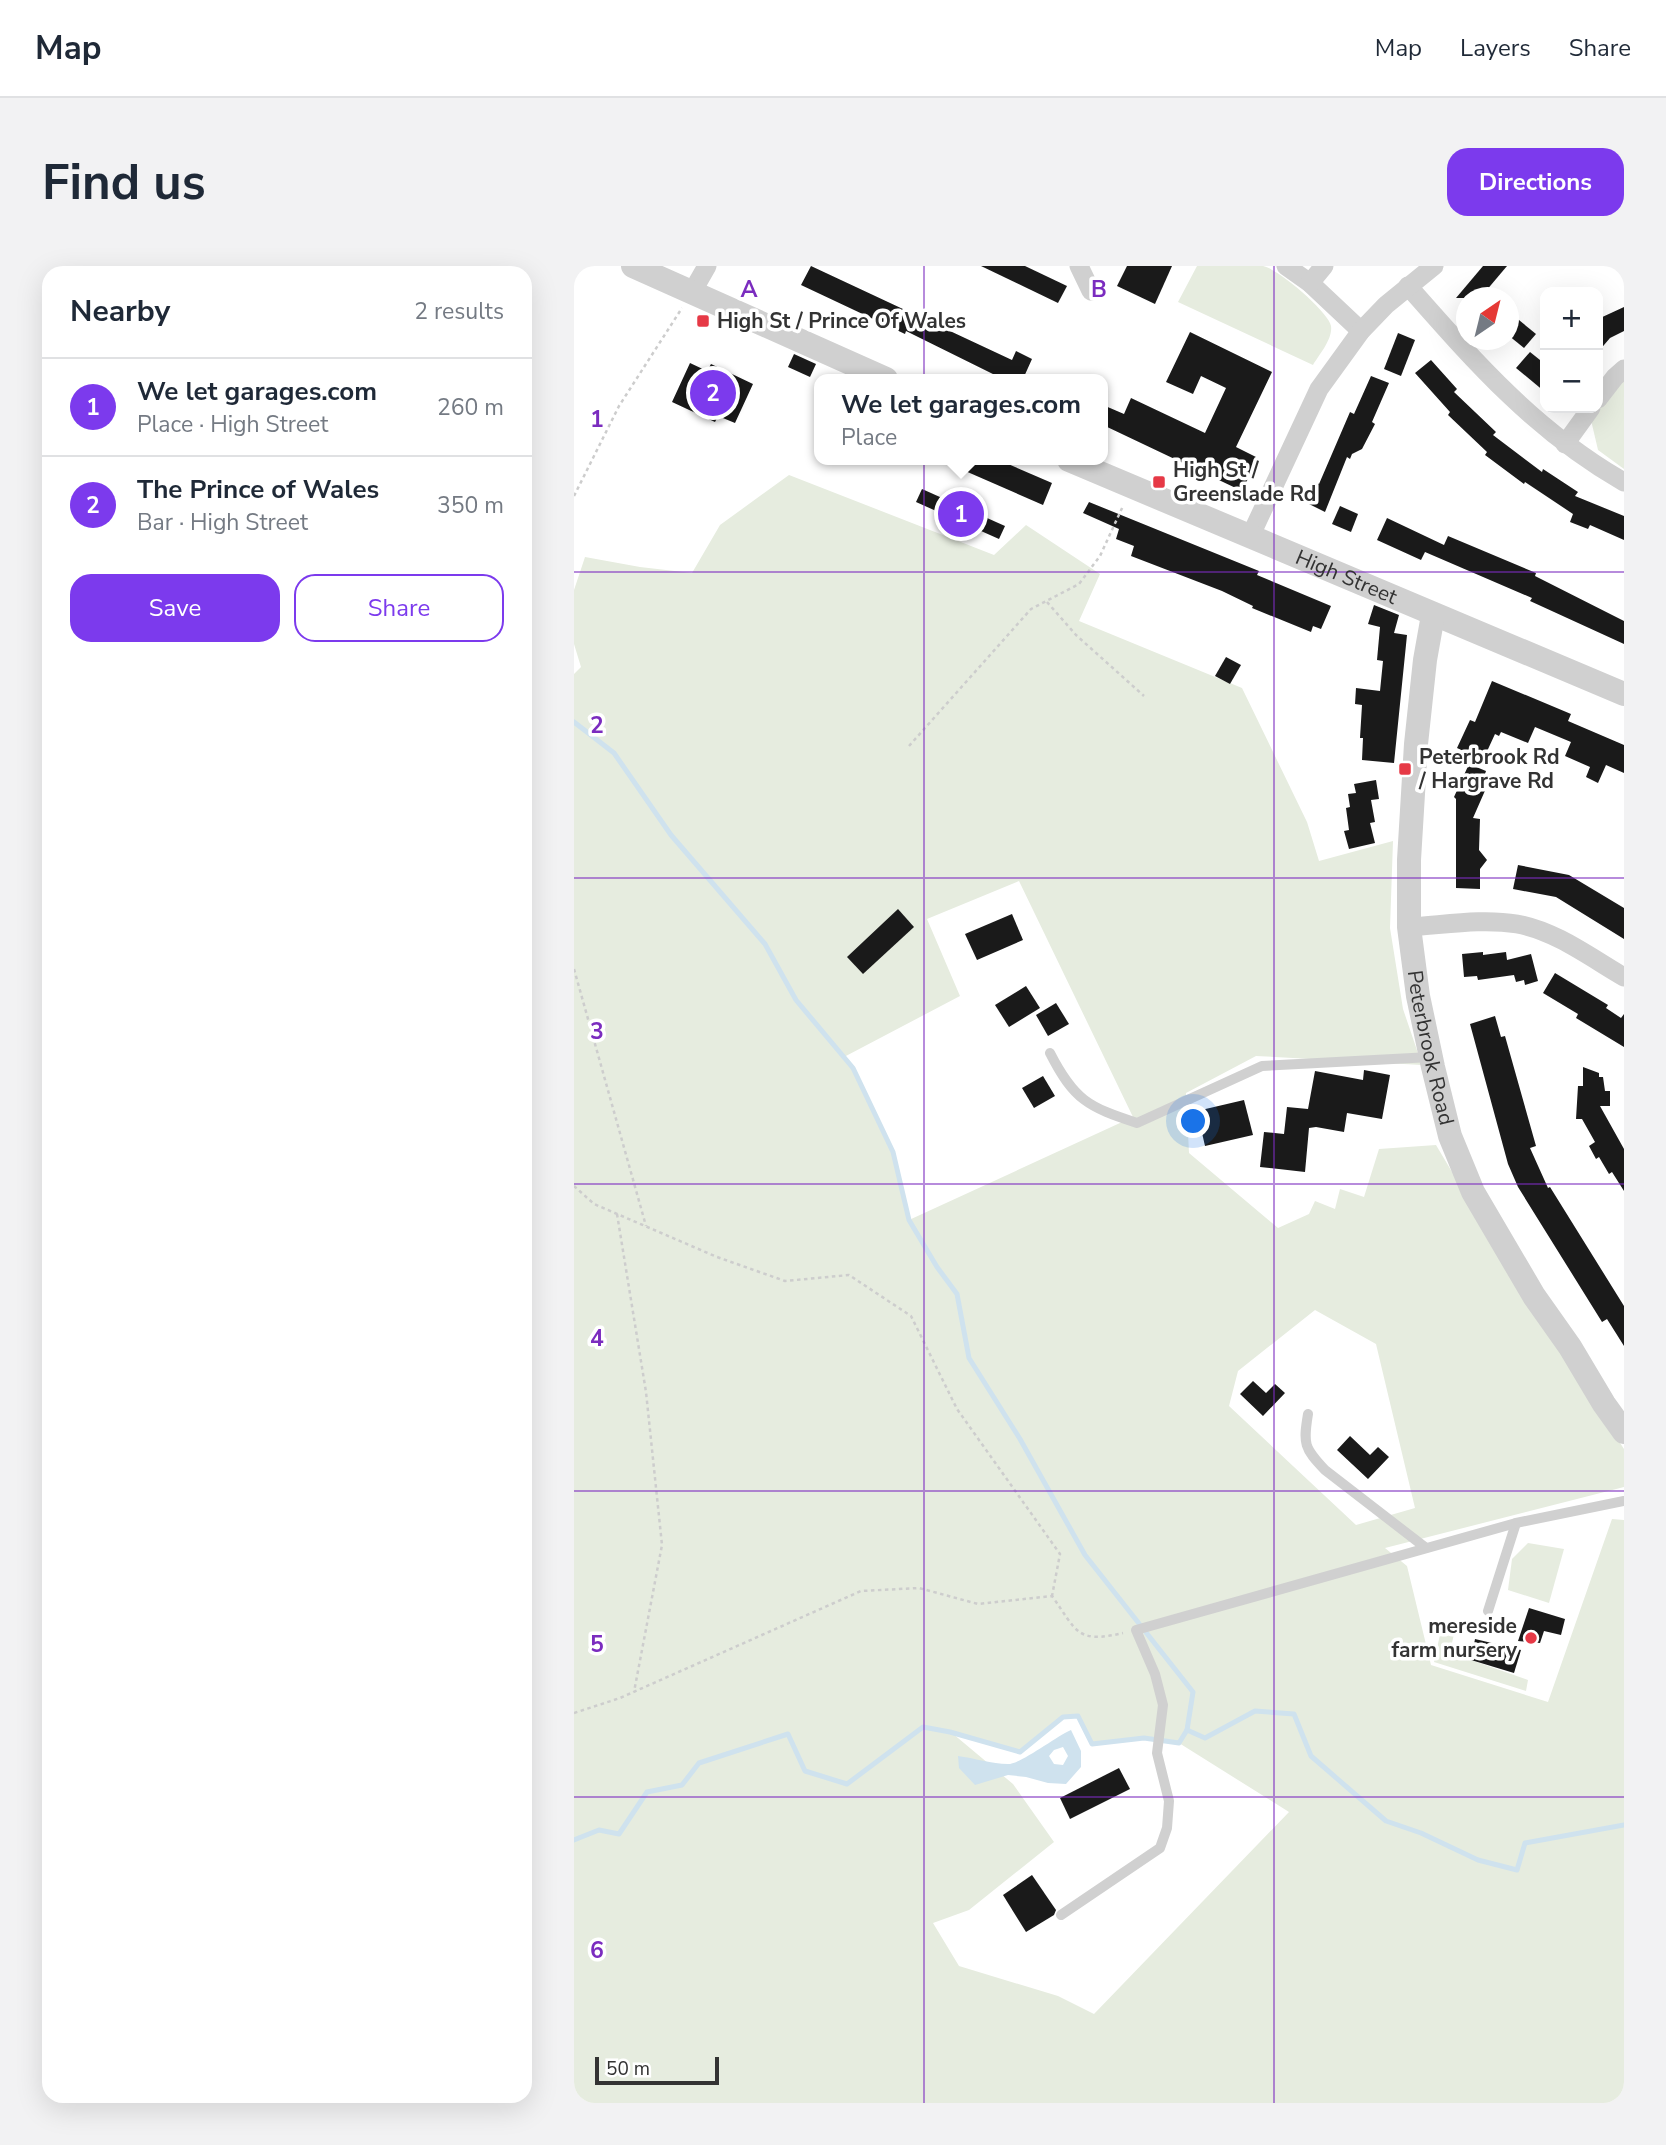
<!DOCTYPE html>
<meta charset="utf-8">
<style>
body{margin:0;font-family:"Nunito Sans",sans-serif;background:#f2f2f3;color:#1f2937}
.controls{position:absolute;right:21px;top:21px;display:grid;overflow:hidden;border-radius:14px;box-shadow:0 7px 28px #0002}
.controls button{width:63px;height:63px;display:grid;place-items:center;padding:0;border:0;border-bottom:2px solid #e0e1e3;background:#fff;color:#1f2937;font:35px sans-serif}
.compass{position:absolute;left:882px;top:21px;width:63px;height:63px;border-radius:50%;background:#fff;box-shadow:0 7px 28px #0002;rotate:35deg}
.scale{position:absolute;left:21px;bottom:18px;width:124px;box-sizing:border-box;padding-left:7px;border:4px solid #333;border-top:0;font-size:19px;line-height:24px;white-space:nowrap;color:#333;-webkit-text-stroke:5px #fff;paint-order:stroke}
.you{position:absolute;left:620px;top:856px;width:24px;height:24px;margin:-18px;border:5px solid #fff;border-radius:50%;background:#1a73e8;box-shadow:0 0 0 10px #1a73e833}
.badge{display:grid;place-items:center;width:46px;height:46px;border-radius:50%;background:#7c3aed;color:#fff;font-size:23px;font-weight:700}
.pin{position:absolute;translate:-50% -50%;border:4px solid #fff;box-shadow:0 2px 7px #0006}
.popup{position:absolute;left:240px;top:108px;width:294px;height:91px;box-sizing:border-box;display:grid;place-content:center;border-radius:14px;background:#fff;filter:drop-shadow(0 2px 5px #0005);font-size:23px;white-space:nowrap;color:#747a83}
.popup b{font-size:26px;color:#1f2937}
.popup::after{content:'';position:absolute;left:50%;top:100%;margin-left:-14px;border:14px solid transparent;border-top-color:#fff}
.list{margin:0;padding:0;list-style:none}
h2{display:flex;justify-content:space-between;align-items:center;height:91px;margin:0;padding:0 28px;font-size:30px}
h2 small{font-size:23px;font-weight:400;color:#747a83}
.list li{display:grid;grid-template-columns:46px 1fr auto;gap:21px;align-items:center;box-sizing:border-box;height:98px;padding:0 28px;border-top:2px solid #e0e1e3}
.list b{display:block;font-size:26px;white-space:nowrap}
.list p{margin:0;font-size:23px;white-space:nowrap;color:#747a83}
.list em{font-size:23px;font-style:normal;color:#747a83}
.actions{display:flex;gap:14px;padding:21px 28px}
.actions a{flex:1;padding:16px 0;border:2px solid #7c3aed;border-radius:21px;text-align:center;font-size:24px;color:#7c3aed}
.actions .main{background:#7c3aed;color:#fff}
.map{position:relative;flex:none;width:1050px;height:1837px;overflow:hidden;border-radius:21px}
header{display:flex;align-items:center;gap:42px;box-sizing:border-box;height:98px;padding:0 35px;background:#fff;border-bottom:2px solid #e0e1e3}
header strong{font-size:33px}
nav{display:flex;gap:38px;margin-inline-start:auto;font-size:24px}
.intro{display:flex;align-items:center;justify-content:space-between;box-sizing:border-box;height:168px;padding:0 42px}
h1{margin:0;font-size:49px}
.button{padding:18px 32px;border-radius:21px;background:#7c3aed;color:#fff;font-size:24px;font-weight:700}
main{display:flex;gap:42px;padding:0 42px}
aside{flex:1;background:#fff;border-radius:21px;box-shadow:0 7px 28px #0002}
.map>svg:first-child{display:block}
</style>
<header>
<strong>Map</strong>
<nav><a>Map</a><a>Layers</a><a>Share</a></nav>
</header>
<div class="intro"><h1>Find us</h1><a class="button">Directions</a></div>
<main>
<aside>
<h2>Nearby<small>2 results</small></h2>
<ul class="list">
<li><span class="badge">1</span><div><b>We let garages.com</b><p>Place · High Street</p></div><em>260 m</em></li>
<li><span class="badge">2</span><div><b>The Prince of Wales</b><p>Bar · High Street</p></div><em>350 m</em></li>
</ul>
<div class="actions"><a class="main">Save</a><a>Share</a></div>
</aside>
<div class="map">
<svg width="1050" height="1837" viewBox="0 0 1050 1837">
<rect width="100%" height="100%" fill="#fff"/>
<g fill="#e6ecdf" fill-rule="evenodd">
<path d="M623 0C644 0 668 0 689 0 703 2 755 46 757 60 759 73 745 89 739 99L604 36Z"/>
<path d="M1050 111V203L1024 184 1017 154Z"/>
<path d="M215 209 420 289 452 259 526 308 505 355 668 422 733 556 745 595 819 575 816 662 829 743 848 799 682 790 612 827 615 887 704 962 735 948 741 935 761 943 766 923 790 931 805 883 862 879 969 1059 1050 1183V1221L811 1282 833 1300 857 1399 974 1436 1038 1253 1050 1254V1837H0V408L7 401 0 378V324L11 291 66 301 118 307 146 259ZM445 615 559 851 335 954 319 886 279 802 270 791 386 730 353 653ZM741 1044 802 1078 841 1242 782 1259 655 1140 664 1105ZM504 1450 518 1478 570 1472 605 1477 715 1546 520 1748 484 1730 385 1700 359 1657 395 1644 480 1576 439 1518 378 1467 446 1486 489 1451Z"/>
<path d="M954 1277 990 1283 975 1337 934 1324 938 1293Z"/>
<path d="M867 1364 880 1368 878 1377 899 1384 897 1394 954 1414 952 1425 860 1396Z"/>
</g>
<path fill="#cfe2ee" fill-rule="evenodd" d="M497 1464 507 1485V1501L492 1518 474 1517 452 1511 434 1509 401 1519 385 1502 384 1490C400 1492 418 1498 434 1498 447 1498 481 1471 497 1464ZM489 1481 494 1490 489 1499 480 1498 475 1490 480 1484Z"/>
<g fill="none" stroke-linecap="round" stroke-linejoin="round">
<g stroke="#cfe2ee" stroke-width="5">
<path d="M0 456 40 487 97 569 191 678 222 734 279 802 319 886 335 954 363 1001 383 1028 395 1092 446 1173 511 1289 619 1426 613 1464 605 1477 570 1472 518 1478 504 1450 489 1451 446 1486 376 1466 349 1461 273 1518 231 1505 214 1468 125 1497 108 1519 73 1526 45 1568 25 1564 0 1574"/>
<path d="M613 1464 631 1472 681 1445 720 1448 737 1490 812 1555 847 1567 904 1594 943 1604 951 1577 1050 1559"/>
</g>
</g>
<g fill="#1a1a1a">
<path d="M237 0 438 94 442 85 458 93 449 113H429L332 65 331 68 227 19Z"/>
<path d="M407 0H451L493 20 484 37Z"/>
<path d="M553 0H598L581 38 543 20Z"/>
<path d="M909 0H933L906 32H882Z"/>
<path d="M1050 41V65L1036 72 1024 86V53Z"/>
<path d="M934 45 962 68 950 82 934 69Z"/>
<path d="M616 66 698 106 662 181 684 192 668 225 529 159V139L550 148 557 132 631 167 652 122 627 110 619 128 592 116Z"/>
<path d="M824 67 841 74 827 110 810 103Z"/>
<path d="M956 86 971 98V126L942 102Z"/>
<path d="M220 88 242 98 236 111 214 101Z"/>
<path d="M857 94 883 123 880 126 922 166 919 169 968 206 969 203 1004 226 1001 230 1050 250V274L1016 259 1014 263 996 256 999 248 951 216 950 218 911 189 913 186 874 149 876 146 841 107Z"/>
<path d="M116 97 133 105 137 98 179 118 161 157 144 150 141 156 98 136Z"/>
<path d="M797 110 815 117 798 156 801 158 788 183 778 188 776 193 773 191 751 246 733 237 743 217 745 218 776 146 780 148Z"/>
<path d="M366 194H425L478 217 469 239Z"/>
<path d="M348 223 431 260 425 273 342 236Z"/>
<path d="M515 236 685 305 683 309 757 340 747 363 739 360 737 366 678 342 679 340 648 325 557 290 560 280 542 273 545 263 509 247Z"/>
<path d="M766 240 784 248 777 266 758 258Z"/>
<path d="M813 252 870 279 874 270 962 307 961 310 1050 355V378L956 335 958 332 851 286 847 294 803 274Z"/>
<path d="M800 339 825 349 820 367 833 369 820 497 788 494 789 472H786L788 439 781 438 782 422 806 425 809 395 803 394 806 361 794 358Z"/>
<path d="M652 391 667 399 656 418 641 410Z"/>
<path d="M918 415 997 448 994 455 1050 479V507L1032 499 1024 517 1012 511 1016 501 991 490 997 476 961 461 954 477 927 466 925 470 921 468 909 494 883 482 896 454 901 456Z"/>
<path d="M895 498 912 505 911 508 917 511 899 552 906 553 905 584 913 594 906 603V623L882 622V533L880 531Z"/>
<path d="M802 514 805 533 797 534 801 556 796 557 801 577 775 583 770 565 775 564 772 542 776 541 774 528 782 527 780 518Z"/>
<path d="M944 599 995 609 1050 642V673L982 631 939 623Z"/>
<path d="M324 643 340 661 289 708 273 691Z"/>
<path d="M438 648 449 674 403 694 391 668Z"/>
<path d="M909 686V689L932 686 933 694 957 688 964 715 951 719 950 714 942 716 940 709 904 714 903 710 890 711 888 688Z"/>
<path d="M981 707 1034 739 1032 742 1047 752 1050 748V781L1002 752 1004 748 969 727Z"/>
<path d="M452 720 466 742 435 761 421 739Z"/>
<path d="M482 737 495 758 474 770 462 749Z"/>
<path d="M921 750 927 771 931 770 962 880 956 882 974 922 976 921 1050 1040V1080L1033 1053 1028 1056 944 921 934 898 896 758Z"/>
<path d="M1009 801 1025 807V811H1029L1031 825H1036V840H1026L1050 883V925L1038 906 1035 908 1025 891 1022 893 1015 880 1021 876 1008 853H1002L1004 820H1009Z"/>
<path d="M790 804 816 809 808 853 773 847 770 866 742 861 735 862 731 906 686 901 690 866 710 868 713 841 734 843 741 805 789 814Z"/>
<path d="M469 810 481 830 460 842 448 822Z"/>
<path d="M670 834 679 869 631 880 623 845Z"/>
<path d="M679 1115 692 1127 701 1118 711 1127 689 1150 666 1128Z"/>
<path d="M776 1170 796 1189 804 1181 815 1191 794 1213 763 1184Z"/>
<path d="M955 1342 991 1353 987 1369 970 1365 966 1377 944 1375Z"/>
<path d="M901 1373 947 1384 940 1407 897 1394Z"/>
<path d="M545 1502 556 1523 496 1553 486 1532Z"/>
<path d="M458 1609 482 1644 480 1649 452 1666 429 1629Z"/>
</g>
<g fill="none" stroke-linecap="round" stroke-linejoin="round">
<g stroke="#cdcdcd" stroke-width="2.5" stroke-dasharray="3.5 3.5" stroke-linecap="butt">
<path d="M0 230 45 140 108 42"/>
<path d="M473 336 502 369 570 430"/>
<path d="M335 480 457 343 505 318 526 290 549 240"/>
<path d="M0 703 72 960"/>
<path d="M0 920 20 938 143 991 211 1015 275 1009 337 1050 383 1143 486 1288 478 1330"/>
<path d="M43 948 72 1126 88 1279 60 1426"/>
<path d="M0 1447 46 1432 287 1325 345 1322 404 1338 478 1330C503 1365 502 1378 549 1367"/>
</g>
<g stroke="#d0d0d0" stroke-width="10">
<path d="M476 787C500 834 514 841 563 857L688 800 857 791"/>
<path d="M734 1148C729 1178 730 1182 751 1204L852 1282"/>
<path d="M914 1345 942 1257"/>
<path d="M487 1649 586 1582 593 1562 595 1535 583 1487 589 1439 581 1408 562 1364 942 1257 1050 1235"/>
</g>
<g stroke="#d0d0d0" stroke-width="19">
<path d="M505 0 517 25"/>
<path d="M712 0 736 17 787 65"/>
<path d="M736 17 750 0"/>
<path d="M834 20C901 96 961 165 1050 216"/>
<path d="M117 28 133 0"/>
<path d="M1024 133 1041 111 1050 103"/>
<path d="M991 178 1017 142"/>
<path d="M676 271 745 123 787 65 812 39 860 0"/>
<path d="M835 661C870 659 908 652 943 658 982 665 1017 692 1050 711"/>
</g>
<g stroke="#d0d0d0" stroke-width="24">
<path d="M59 0 312 113"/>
<path id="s1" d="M495 194 1050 428"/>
<path id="s2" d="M859 349 851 394 842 478 835 594V661L844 730 859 801 876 870 899 926 960 1030 996 1081 1030 1138 1050 1166"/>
</g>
</g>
<path fill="none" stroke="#7b2cbf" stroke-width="2" stroke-opacity="0.55" d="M350 0V1837M700 0V1837M0 306H1050M0 612H1050M0 918H1050M0 1225H1050M0 1531H1050"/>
<g fill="#e63946" stroke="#fff" stroke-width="2.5">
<rect x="122" y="48" width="14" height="14" rx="3.5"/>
<rect x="578" y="209" width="14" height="14" rx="3.5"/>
<rect x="824" y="496" width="14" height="14" rx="3.5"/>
<circle cx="957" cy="1372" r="7"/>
</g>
<g text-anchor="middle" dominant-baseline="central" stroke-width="7" stroke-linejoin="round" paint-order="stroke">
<g font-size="21" font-weight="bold" fill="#333" stroke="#fff" text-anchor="start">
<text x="143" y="55">High St / Prince Of Wales</text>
<text x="599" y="204">High St /<tspan x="599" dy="24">Greenslade Rd</tspan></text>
<text x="845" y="491">Peterbrook Rd<tspan x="845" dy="24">/ Hargrave Rd</tspan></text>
<text x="943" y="1360" text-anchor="end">mereside<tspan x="943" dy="24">farm nursery</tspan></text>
</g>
<g font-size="21" fill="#333" stroke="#fff">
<text stroke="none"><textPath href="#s1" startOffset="301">High Street</textPath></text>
<text stroke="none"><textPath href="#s2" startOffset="436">Peterbrook Road</textPath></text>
</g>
</g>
<g font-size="23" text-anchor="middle" font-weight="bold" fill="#7b2cbf" stroke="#fff" stroke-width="7" stroke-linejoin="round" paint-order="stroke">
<text x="175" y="31">A</text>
<text x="525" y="31">B</text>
<text x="23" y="161">1</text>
<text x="23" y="467">2</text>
<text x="23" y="773">3</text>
<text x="23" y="1080">4</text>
<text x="23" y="1386">5</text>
<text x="23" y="1692">6</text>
</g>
</svg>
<div class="controls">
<button>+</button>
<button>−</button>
</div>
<svg class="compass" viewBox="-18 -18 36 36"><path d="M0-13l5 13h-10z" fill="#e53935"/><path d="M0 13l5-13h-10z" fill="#747a83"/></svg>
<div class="scale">50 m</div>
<div class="you"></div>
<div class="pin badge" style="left:387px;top:248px">1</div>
<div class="popup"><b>We let garages.com</b>Place</div>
<div class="pin badge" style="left:139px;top:127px">2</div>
</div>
</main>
